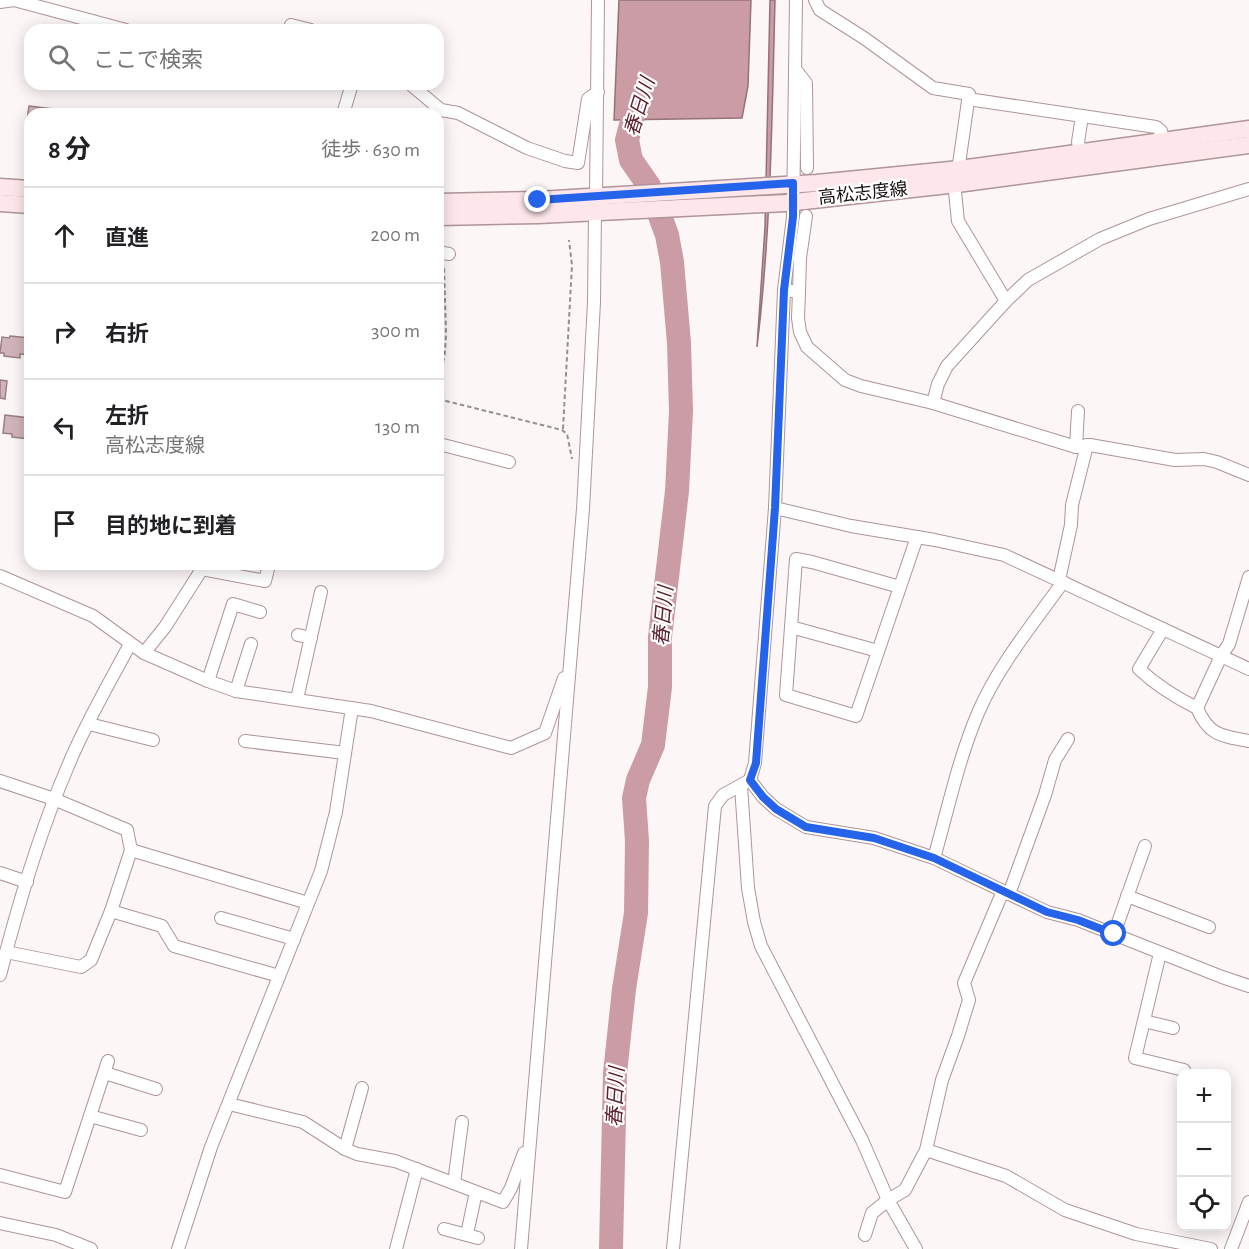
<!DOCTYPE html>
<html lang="ja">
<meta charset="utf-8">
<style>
body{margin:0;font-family:"Alegreya Sans","Noto Sans JP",sans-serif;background:#f6f6f6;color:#202124}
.controls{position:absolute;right:18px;bottom:18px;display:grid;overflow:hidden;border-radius:12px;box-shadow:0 3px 15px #0003}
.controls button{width:54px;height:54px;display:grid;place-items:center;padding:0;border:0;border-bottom:2px solid #e0e0e0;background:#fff;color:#202124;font:30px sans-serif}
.stop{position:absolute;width:18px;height:18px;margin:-14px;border:4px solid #2563eb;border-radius:50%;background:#fff}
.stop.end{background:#2563eb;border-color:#fff;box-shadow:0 2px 6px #0008}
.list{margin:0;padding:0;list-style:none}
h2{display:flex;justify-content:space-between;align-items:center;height:78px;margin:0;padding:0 24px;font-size:26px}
h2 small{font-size:20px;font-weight:400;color:#757577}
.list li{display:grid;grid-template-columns:39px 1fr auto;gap:18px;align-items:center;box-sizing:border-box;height:96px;padding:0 24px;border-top:2px solid #e0e0e0}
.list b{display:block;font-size:22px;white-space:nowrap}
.list p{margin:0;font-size:20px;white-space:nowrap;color:#757577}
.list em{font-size:20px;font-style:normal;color:#757577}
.icon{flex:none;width:33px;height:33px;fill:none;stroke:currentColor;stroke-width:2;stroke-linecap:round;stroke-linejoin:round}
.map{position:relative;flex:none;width:1249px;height:1249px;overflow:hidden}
.search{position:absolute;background:#fff;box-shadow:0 3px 15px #0003;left:24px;top:24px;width:420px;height:66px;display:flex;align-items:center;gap:15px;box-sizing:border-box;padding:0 21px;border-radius:18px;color:#757577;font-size:22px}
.panel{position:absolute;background:#fff;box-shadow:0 3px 15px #0003;left:24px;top:108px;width:420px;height:462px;border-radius:18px}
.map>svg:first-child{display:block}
</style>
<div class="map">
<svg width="1249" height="1249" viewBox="0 0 1249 1249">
<rect width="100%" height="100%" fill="#fcf6f7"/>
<g fill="#cb9ca5" stroke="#957178" stroke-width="1.5">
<path d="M619 0H751L748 86 742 118 614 120Z"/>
<path d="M770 0H775C772 116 771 232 757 347L765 227Z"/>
</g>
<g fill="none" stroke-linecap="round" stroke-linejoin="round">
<path stroke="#cb9ca5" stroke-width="24" d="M611 1249 615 1073 624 989 636 913 637 841 634 798 638 780 653 745 660 687V637L677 491 681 411 679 343 672 262 667 235 649 186 631 160 627 140 636 106 644 89"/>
</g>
<g fill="#d1b4b9" stroke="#9a7f84" stroke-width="1.5">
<path d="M29 106 61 110 60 114H30V134H25Z"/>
<path d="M10 336 30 338V377L28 376 30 355 20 354V358L4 356V353H0L2 337 9 338Z"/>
<path d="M0 380 7 381 5 399 0 398Z"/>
<path d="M5 415 30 418V439L12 437V434L3 433Z"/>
</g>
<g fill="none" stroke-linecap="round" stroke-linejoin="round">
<defs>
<g id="street">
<path d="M815 0 820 10 864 38 933 88 969 94 955 192 958 221 1006 301"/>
<path d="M0 2 14 0 126 30"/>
<path d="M291 25 311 30"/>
<path d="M795 69 806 83 807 168"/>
<path d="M410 84 441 110 458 113 527 148 565 161 578 163 588 99 598 92"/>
<path d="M968 99 1156 127 1161 131 1163 141"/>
<path d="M343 114 352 84"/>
<path d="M1080 152 1078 142 1082 116"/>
<path d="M596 197 598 0"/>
<path d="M438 252 449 254"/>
<path d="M784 290 799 292 798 318 800 332 807 347 845 380 861 386 933 403 1076 447 1090 445 1175 460 1204 459 1217 462 1249 475"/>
<path d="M799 292 800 258 806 216"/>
<path d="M933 403 938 384 947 366 1006 301 1028 280 1100 239 1149 219 1249 189"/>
<path d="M438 447 443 445 509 462"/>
<path d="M1076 447 1078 411"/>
<path d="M775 508 851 526 935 540 1004 555 1249 669"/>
<path d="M202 569 265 581 268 569"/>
<path d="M0 576 93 616 144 653 208 681 236 691 371 711 511 748 545 733 564 678"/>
<path d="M1059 580 1071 525 1072 505 1087 445"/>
<path d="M900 587 812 562 796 559 786 695 856 716 917 537"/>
<path d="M791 627 878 651"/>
<path d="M1163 629 1139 669C1157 686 1175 697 1197 708 1209 736 1222 736 1249 741"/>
<path d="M298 635 311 638"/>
<path d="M144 653 165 627 202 569 203 564"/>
<path d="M208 681 233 604 260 612"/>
<path d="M236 691 251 644"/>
<path d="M297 699 321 592"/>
<path d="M1197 708 1221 656 1229 644 1249 577"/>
<path d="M89 724 153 740"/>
<path d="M245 741 345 753"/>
<path d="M750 780 763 797 776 809 806 827 874 838 934 858 1047 912 1078 920 1222 977 1249 986"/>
<path d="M0 781 54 799 127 830 131 850"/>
<path d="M741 786 748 888 754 922 761 946 862 1140 888 1200 916 1249"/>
<path d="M934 858C948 810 958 760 978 713 998 666 1033 624 1063 582"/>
<path d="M0 873 27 882"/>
<path d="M1009 894 1045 795 1055 760 1068 739"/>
<path d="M1127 896 1209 927"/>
<path d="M111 911 162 926 174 946 279 976"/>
<path d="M221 918 294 939"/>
<path d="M1114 934 1145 846"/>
<path d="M6 952 81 967 91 960 111 911 131 850 308 903"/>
<path d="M1160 953 1135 1058 1184 1070"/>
<path d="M0 975C18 905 39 833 68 766 85 724 109 684 130 644"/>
<path d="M1144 1021 1173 1028"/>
<path d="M105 1073 156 1089"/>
<path d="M229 1104 303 1122 345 1149 357 1154 395 1161 503 1202 511 1188 524 1153"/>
<path d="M90 1116 141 1130"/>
<path d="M345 1149 362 1088"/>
<path d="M926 1150 1006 1176 1065 1210 1136 1234 1211 1249"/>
<path d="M0 1175 65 1192 108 1061"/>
<path d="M454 1183 462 1122"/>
<path d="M0 1223 56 1235 91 1249"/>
<path d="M444 1229 478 1238"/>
<path d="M467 1234 476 1192"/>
<path d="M865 1235 872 1213 888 1200 905 1190 926 1150 942 1080 958 1036 969 1000 964 983 1003 891"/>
<path d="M178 1249 211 1147 321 871 336 812 352 708"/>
<path d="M396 1249 417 1169"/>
<path d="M521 1249 583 509 594 302 595 212"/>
<path d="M673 1249 715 806 723 795 750 780 755 763 775 508 784 290 793 217 796 0"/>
<path d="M1231 1249 1249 1202"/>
</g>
<g id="secondary">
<path d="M0 187 30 189"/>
<path d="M438 202 539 200 817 183 960 169 1249 129"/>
<path d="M0 203 30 205"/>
<path d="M438 217 538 215 786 203 957 184 1249 145"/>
</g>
</defs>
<use href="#street" stroke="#af9498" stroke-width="14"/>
<use href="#secondary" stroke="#af9498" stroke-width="19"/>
<g stroke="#968f90" stroke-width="2" stroke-dasharray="4.5 3" stroke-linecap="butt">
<path d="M438 392 445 352 446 334 444 265"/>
<path d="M438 399 562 430 567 434 572 459"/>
<path d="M563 429 572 265 569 240"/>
</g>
<use href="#street" stroke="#fff" stroke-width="12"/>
<use href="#secondary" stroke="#fee7eb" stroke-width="16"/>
</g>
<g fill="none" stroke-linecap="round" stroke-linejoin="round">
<path stroke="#2563eb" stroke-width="8" d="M538 200 793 183V217L784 290 775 508 756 763 750 780 763 797 776 809 806 827 874 838 934 858 1047 912 1078 920 1114 934"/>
</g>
<g text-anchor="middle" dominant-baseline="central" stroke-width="4.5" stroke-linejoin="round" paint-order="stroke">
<g font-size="18" fill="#170e10" stroke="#fff">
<text transform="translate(863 194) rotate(-6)">高松志度線</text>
</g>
<g font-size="20" font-style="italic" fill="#5c2231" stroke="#fff">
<text transform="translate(640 107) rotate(-73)">春日川</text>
<text transform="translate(664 616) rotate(-85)">春日川</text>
<text transform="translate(616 1097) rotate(-87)">春日川</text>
</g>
</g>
</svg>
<div class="controls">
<button>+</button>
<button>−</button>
<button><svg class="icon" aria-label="locate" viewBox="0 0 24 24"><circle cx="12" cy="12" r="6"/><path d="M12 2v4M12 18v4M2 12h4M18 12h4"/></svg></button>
</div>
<div class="stop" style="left:1114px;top:934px"></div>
<div class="stop end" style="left:538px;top:200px"></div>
<div class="search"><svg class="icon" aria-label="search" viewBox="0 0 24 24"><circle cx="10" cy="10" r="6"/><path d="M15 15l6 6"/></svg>ここで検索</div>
<section class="panel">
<h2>8 分<small>徒歩 · 630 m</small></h2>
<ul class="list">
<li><svg class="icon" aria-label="ahead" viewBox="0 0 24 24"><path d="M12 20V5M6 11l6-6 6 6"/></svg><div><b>直進</b></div><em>200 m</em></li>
<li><svg class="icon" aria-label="right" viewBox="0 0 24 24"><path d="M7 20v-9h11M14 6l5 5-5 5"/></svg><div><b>右折</b></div><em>300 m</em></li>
<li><svg class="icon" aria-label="left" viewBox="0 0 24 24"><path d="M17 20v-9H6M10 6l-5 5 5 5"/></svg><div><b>左折</b><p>高松志度線</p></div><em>130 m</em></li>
<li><svg class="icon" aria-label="arrive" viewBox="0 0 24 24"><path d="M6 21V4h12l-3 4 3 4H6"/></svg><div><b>目的地に到着</b></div></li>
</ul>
</section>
</div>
